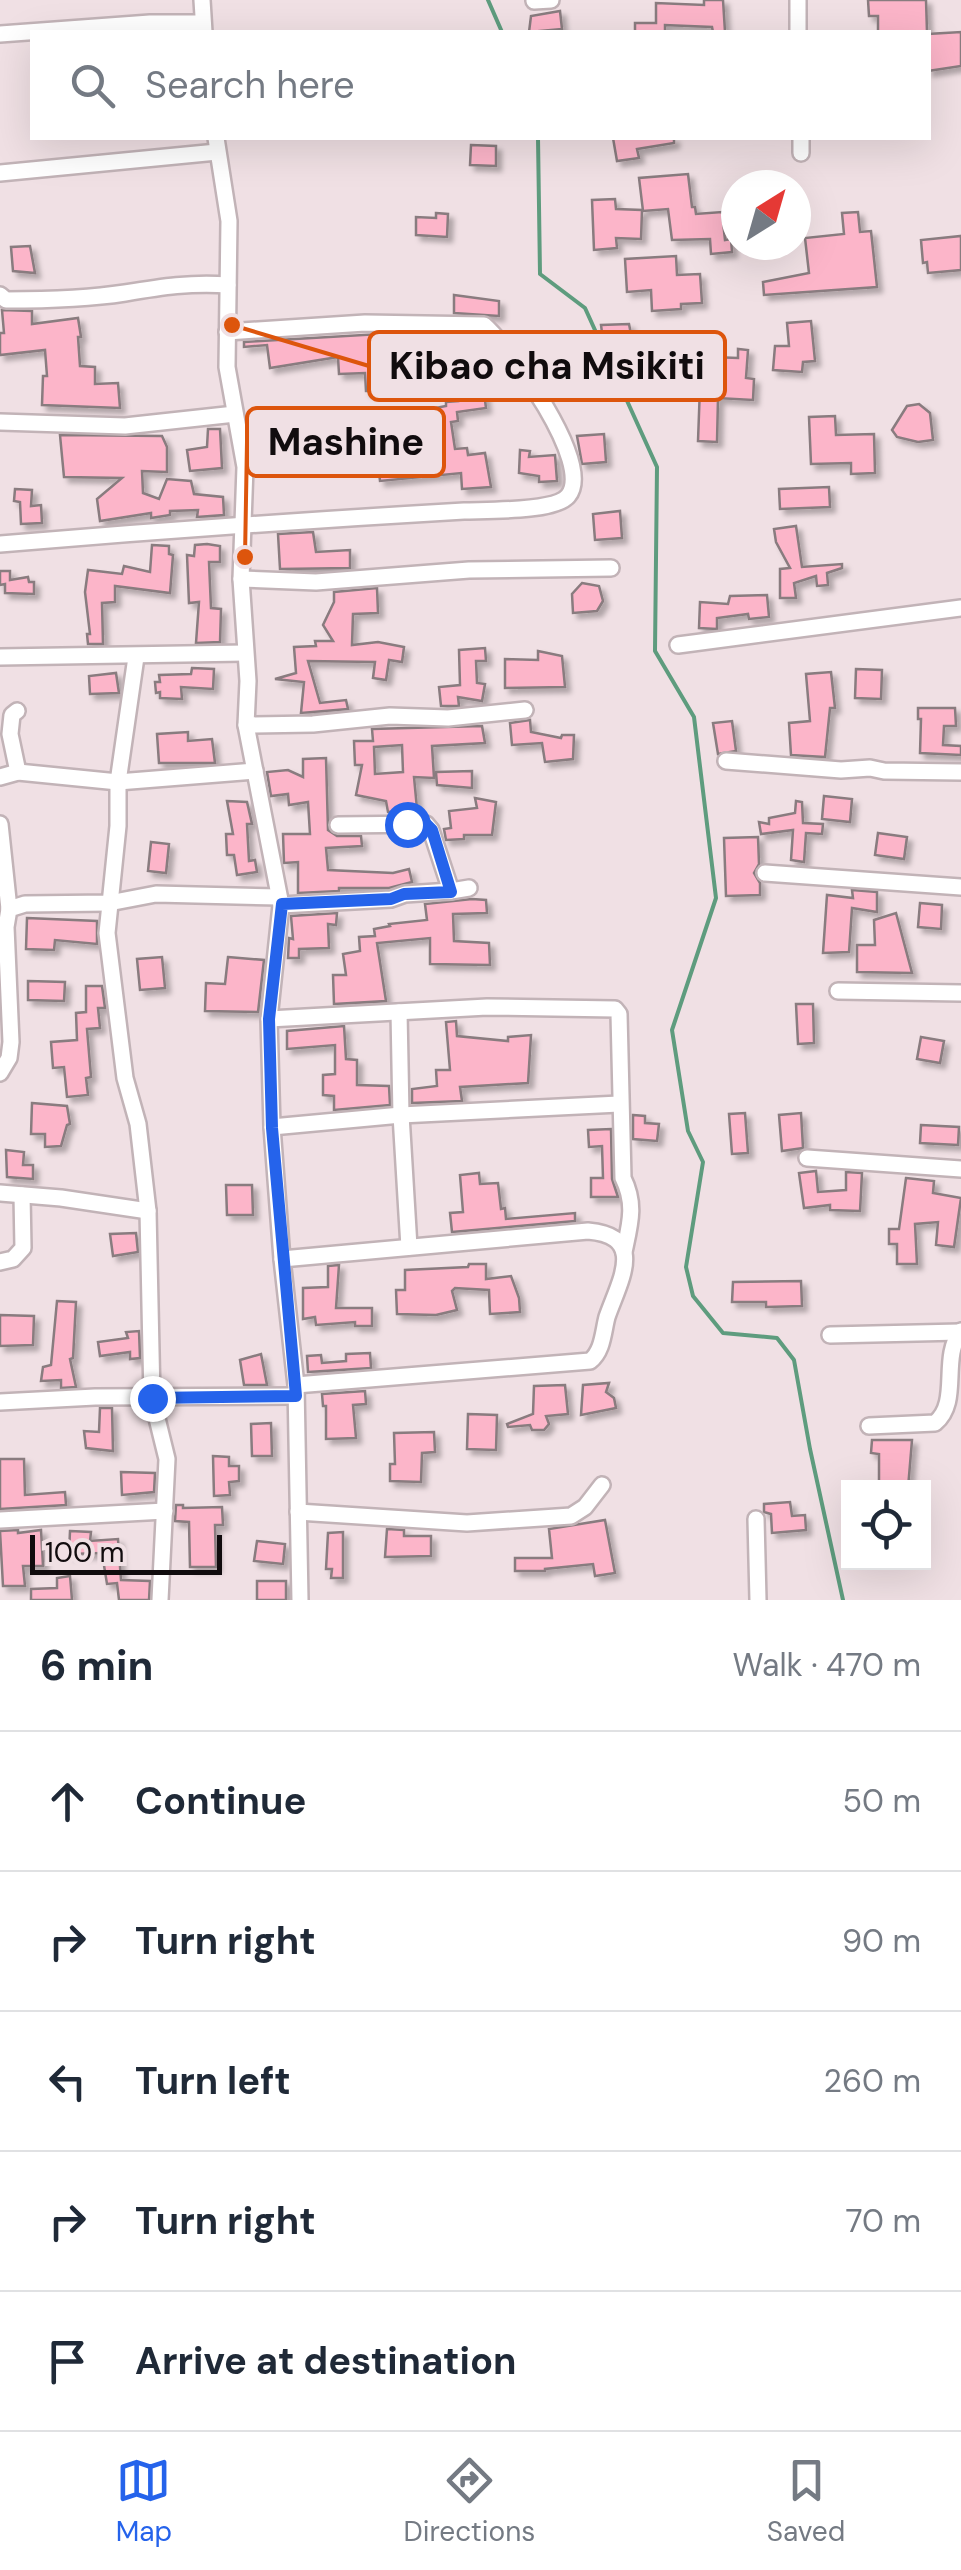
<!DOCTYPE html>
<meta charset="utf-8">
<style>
body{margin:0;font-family:"DM Sans",sans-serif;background:#f6f6f7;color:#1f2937}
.controls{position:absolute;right:30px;bottom:30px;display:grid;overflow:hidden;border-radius:0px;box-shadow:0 10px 40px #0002}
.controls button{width:90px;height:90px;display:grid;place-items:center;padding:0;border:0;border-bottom:2px solid #e0e1e3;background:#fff;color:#1f2937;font:50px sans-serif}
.compass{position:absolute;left:721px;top:170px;width:90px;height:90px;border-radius:50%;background:#fff;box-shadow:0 10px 40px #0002;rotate:37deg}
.scale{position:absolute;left:30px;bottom:25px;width:192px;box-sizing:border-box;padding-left:10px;border:5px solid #110c0e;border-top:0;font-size:28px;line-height:35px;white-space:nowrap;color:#110c0e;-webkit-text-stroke:8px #f0e0e4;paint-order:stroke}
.stop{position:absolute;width:30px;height:30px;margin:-22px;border:8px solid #2563eb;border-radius:50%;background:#fff}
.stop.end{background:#2563eb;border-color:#fff;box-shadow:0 2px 10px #0008}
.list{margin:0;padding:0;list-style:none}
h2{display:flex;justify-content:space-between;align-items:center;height:130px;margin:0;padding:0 40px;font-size:42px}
h2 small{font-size:32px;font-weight:400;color:#747a83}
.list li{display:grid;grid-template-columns:65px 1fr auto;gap:30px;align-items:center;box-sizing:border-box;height:140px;padding:0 40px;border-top:2px solid #e0e1e3}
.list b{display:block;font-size:38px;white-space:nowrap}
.list em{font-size:32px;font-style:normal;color:#747a83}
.icon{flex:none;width:55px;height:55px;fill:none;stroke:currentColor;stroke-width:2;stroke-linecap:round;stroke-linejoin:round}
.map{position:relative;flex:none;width:961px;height:1600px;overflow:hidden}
.search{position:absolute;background:#fff;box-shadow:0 10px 40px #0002;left:30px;right:30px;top:30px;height:110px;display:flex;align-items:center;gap:25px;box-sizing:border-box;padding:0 35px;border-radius:0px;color:#747a83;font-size:38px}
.sheet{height:830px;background:#fff}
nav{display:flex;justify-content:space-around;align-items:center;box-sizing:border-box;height:140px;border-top:2px solid #e0e1e3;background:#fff;font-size:28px;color:#747a83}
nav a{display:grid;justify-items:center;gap:5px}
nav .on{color:#2563eb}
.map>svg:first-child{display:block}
</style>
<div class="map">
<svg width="961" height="1600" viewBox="0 0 961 1600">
<defs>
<filter id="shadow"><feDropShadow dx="5" dy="5" stdDeviation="2.5" flood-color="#0004"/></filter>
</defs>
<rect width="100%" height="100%" fill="#f0e0e4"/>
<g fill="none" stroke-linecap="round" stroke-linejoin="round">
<g stroke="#5e9c7e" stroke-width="4">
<path d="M488 0 502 32"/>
<path d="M538 138 540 274 585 308 657 467 655 651 694 717 716 898 672 1030 688 1131 703 1162 686 1267 693 1296 723 1333 777 1338 794 1360 810 1449 843 1600"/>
</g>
</g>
<g fill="#fcb5c9" stroke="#897b7f" stroke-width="2.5" fill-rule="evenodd" filter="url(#shadow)">
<path d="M704 0H723L725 32H713L712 27 665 25V32H635V23H656V3L704 5Z"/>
<path d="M868 0H926L927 32H878V16H869Z"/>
<path d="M560 11 562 29 529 32 531 16Z"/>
<path d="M961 32V66L928 71V34Z"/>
<path d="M613 138H674V143L637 149 639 158 617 161Z"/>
<path d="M471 145 496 146V166L470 165Z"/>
<path d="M688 174 692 207H695L696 214 722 212 725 240 731 239 732 252 711 254 710 239 672 240 668 209 643 211 639 178Z"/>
<path d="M615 199 616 209 642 210 641 239 616 238 617 248 594 250 592 200Z"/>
<path d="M858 212 860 232 871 231 877 287 764 295 763 282 809 273 805 238 844 234 842 213Z"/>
<path d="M436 213 448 214 447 237 416 235V217L436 218Z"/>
<path d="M961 236V270L928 273 927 262 923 263 921 240Z"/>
<path d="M30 246 35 273 13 271 11 247Z"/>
<path d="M676 256 677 275 700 274 702 303 681 304V309L652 311 651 290 627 292 625 259Z"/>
<path d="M454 295 499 301V316L454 313Z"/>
<path d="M2 310 32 311V324L78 318 81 337H78L80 366 95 367V384L118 383 120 408 42 405 43 376H47L45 350 0 355V333H4Z"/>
<path d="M811 321 815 361 803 362 802 372 773 370 775 346H789L787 323Z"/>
<path d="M629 324 634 350H651L652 374 633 373 632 366 618 367 617 347 604 348 601 325Z"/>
<path d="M380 334 379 346 408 348 407 369 391 368V391H366L365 373 339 374 338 357 270 368 267 345 244 347V342Z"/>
<path d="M694 335 713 336 712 357 738 358V349L748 350 746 378 754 379 753 400 718 398 717 442 698 441 701 359H693Z"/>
<path d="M484 393 486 408 457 412 458 421 451 422 455 449 467 448 468 455 485 453 491 487 462 489 461 473 380 481 373 420 446 406V402L458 401 457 396Z"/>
<path d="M919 404 930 413 933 440 918 442 897 437 892 430 907 406Z"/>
<path d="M835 416 836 435 874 434 875 473 851 474V463L811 464 809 417Z"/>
<path d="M208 429H220L222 468 190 471 187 450 207 447Z"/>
<path d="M604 434 606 462 582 464 577 436Z"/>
<path d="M60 435 162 436 167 447V472L142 471 143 493 159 499 167 479 191 481 194 494 223 497 224 515 197 517 198 510 170 511V515L151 518V513L100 521 97 499 122 478 64 477Z"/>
<path d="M520 450 530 451 529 457 555 455 557 481 539 482V476L519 473Z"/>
<path d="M829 487 830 507 780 509 779 489Z"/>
<path d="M15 489 32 490 31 506 41 505 42 523 21 524 20 502 14 501Z"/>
<path d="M620 511 622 538 595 540 593 514Z"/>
<path d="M796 526 802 567 842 564V568L827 573 828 585 817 586 816 576 794 583 796 598H780V569L790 568 776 542 774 529Z"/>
<path d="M313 532 316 552 350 550V568L280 569 278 534Z"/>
<path d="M207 544 220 546V562H209L211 608 221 609 220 642 196 643 199 602 189 603 187 555 194 556 195 545Z"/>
<path d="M152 545 169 546V554L173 555 170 593 115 586V602L102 603 103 644H88L87 634H90L85 592 88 570 122 574 124 566 150 572Z"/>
<path d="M0 571H10V580L28 577 29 582H34V594L5 593V584L0 585Z"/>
<path d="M582 583 599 586 603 601 597 611 573 613 572 594Z"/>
<path d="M377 588 378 613 353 614 352 645 378 642 404 647 402 662 389 660 386 680 373 678 375 662 308 661 320 703 346 700 348 709 301 713 304 682 275 679 296 673 294 647 316 646 315 641H333L323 625 334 602V592Z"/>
<path d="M767 595 769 617 749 619 748 614 717 618V629L699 628 700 602 728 604 730 596Z"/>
<path d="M485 648 486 661H476L477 683 485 684 482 701 458 697 459 706H441L439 687 460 685 459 650Z"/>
<path d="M538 651 562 656 565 687 505 688V659L538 660Z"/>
<path d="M192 668 214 669 213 689 181 687 182 699 160 698V692L156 693 155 682H160L159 675 191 674Z"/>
<path d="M856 669 882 670 881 699 855 698Z"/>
<path d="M831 672 835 708H830L825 757 791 755 789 723 810 721 806 674Z"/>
<path d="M116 673 119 693 90 694 89 676Z"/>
<path d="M918 708H955L956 726H944L943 745 961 746V755L920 753 921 719H918Z"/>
<path d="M530 720 531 732 561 738 562 735H574L573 759 545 762 542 743 512 745 510 723Z"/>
<path d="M732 721 736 751 718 754 713 723Z"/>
<path d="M482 726 485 743 432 746 434 778 414 777 417 809 388 812 386 801 356 795 362 765H355L354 741H373L372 729ZM402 745 403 772 375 774 374 747Z"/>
<path d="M188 732V741L212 739 215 763H159L157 734Z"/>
<path d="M326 758 328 830 337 836H361L362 846 326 848 328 870 393 873 409 869 412 882 389 888H339V891L298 893V862L284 863 283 834H310L308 802 289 805 288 794 271 796 267 772 288 770 303 777V759Z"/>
<path d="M472 771V788L437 785 436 772Z"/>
<path d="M824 796 852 799 850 822 822 819Z"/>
<path d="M475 798 496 802 492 835H464V839L446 840 444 829 451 828 449 811 477 808Z"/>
<path d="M227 801 247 802 252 824H247L249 861 255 860 257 872 237 875 234 855H227L226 834H233Z"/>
<path d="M796 801 802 802 803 823 823 824 822 834 806 833 804 862 791 860 793 830 761 834 759 822 769 824V818L795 813Z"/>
<path d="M878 833 907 837 904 859 875 855Z"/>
<path d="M758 837 759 864 754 873 760 883V895L726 896 724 838Z"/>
<path d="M151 842 169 844 166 873 148 871Z"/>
<path d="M852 890 877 892V912L852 908 849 952 823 953 827 895 853 898Z"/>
<path d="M472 899 486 900 487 913 453 914 454 941 489 943 490 965 430 964V938L377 943 386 1001 334 1004 333 975H346L343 954 360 951 359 937 375 936 374 929 390 926 389 924 427 920 425 904Z"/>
<path d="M920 903 942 905 941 929 918 927Z"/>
<path d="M337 913 336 925 328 924 329 948 299 949V958H288L289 938 293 939 291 916Z"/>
<path d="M896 913 912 973 857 972V945H875L874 920Z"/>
<path d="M27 918 97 921V944L55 940 54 950 26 949Z"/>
<path d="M162 957 165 988 140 990 137 959Z"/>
<path d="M228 957 264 960 258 1012 205 1011 206 983 225 984Z"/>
<path d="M28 981 65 982 64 1001 28 1000Z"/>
<path d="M86 986H102L105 1008H98L100 1028 87 1029 91 1077 86 1078 88 1095 67 1097 64 1067 53 1068 51 1042 77 1040 76 1013 86 1012Z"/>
<path d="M796 1004H813L814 1043 798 1044Z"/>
<path d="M456 1021 457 1036 508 1041V1037L531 1035 528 1083 460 1087 462 1101 412 1103V1089L437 1086 436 1070H450L446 1022Z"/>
<path d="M344 1026 346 1059 357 1060V1085L389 1086 390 1105 334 1110V1096L323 1095V1075L335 1074V1045L287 1049V1031Z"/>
<path d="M921 1037 944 1041 940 1063 917 1059Z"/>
<path d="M32 1103 67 1106 70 1124 67 1125 61 1146 45 1147V1134H31Z"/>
<path d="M745 1113 748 1153 732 1154 729 1114Z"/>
<path d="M801 1113 803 1148 782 1151 779 1115Z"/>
<path d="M633 1115 645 1116V1123L659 1124 657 1141 633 1139Z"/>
<path d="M921 1125 959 1127 958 1145 920 1143Z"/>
<path d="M611 1129 612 1179 618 1197H591V1178H603L602 1146 589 1147 588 1130Z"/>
<path d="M6 1150 24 1152 23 1165H33V1179L7 1177Z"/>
<path d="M816 1171 818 1192 846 1190V1172L862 1173 860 1211 830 1210V1205L804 1208 799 1173Z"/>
<path d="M479 1173 480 1184 498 1183 501 1209 505 1208 506 1219 575 1213V1221L452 1232 450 1213 463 1212 460 1175Z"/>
<path d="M906 1178 934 1181 933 1193 961 1198 954 1247 936 1245 938 1222 915 1224 917 1264H897V1244H889V1229H899Z"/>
<path d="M226 1185H252L253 1215H227Z"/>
<path d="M136 1233 138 1252 113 1256 110 1234Z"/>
<path d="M469 1264H486V1279L511 1276 519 1298 520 1312 490 1314 489 1290 455 1288 452 1291 457 1310 436 1315 397 1314 396 1290H405V1270L468 1267Z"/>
<path d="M339 1265 336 1308H372V1326H355V1322L316 1325 315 1317 303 1319V1288L328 1287V1266Z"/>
<path d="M801 1281 802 1306 766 1307V1302H732L733 1282Z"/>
<path d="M57 1301 76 1302 73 1358 70 1359 76 1387 61 1388V1380L41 1381 43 1367 51 1365Z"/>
<path d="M0 1315 34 1316 33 1345 0 1346Z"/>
<path d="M139 1331 140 1358 130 1359V1352L100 1356 98 1342 128 1338 126 1332Z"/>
<path d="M370 1353 371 1368 308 1372 307 1356 321 1355 322 1363 346 1361V1354Z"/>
<path d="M261 1354 267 1385H244L240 1360Z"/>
<path d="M609 1383 606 1392 614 1398 616 1408 581 1415 583 1385Z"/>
<path d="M565 1385 568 1414 546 1416 549 1424 544 1430H532L530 1425 508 1427 507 1424 533 1414 534 1386Z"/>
<path d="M365 1391 366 1404 353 1405 356 1438 326 1439V1406H323L322 1394Z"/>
<path d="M100 1408H112L113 1451 86 1448 84 1431 99 1432Z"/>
<path d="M468 1414 497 1415 496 1450 467 1449Z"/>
<path d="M271 1423 272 1456H252L251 1424Z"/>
<path d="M434 1432 435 1452 422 1453 421 1482 390 1481V1464H395L394 1433Z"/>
<path d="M872 1440H912L908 1488H879V1454L871 1453Z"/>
<path d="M213 1456 229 1457V1466H239V1481L229 1482 230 1495 214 1496Z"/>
<path d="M0 1459H24L25 1495 65 1492 66 1505 0 1509Z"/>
<path d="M121 1472 155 1473 154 1492 122 1495Z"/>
<path d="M790 1502 792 1516 805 1515 806 1530 772 1533 771 1514 764 1512V1504Z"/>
<path d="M176 1505H183V1508L222 1507 223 1525H215L216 1567H190L189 1522 175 1521Z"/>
<path d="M605 1520 615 1573 595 1576 593 1564 545 1569V1571H515V1558H552L549 1529Z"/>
<path d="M387 1529 404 1530V1536H431V1556L385 1557Z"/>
<path d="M18 1530V1533L41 1530 43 1566H23L25 1586H3L0 1531Z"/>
<path d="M70 1531 91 1532 90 1541 118 1539 121 1580 150 1581 149 1600H119L117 1583 107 1584 102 1553 69 1554Z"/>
<path d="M343 1532V1578H331L332 1569H326L328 1533Z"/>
<path d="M257 1541 285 1544 283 1564 254 1561Z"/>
<path d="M70 1576 72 1600H31V1589L57 1588V1578Z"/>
<rect x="257" y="1581" width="29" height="19"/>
</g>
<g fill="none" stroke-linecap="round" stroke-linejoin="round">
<defs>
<g id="street">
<path d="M202 0 204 32"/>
<path d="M798 0V32"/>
<path d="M534 1 551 0"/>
<path d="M0 34 150 23H203"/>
<path d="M216 138 229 221 227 367 245 467 241 579 248 681 246 725 281 905 269 1019 272 1127 282 1259 296 1385 300 1600"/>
<path d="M801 138V153"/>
<path d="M0 173 217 152"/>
<path d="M0 295 6 300C44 300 87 299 125 293 161 287 192 282 228 285"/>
<path d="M0 422 125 426 235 414"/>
<path d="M0 544C155 531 309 520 464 511 486 510 555 512 568 496 595 464 509 347 484 325L365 323 227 332"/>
<path d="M241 579 316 582 469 570 611 568"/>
<path d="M678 645 961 608"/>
<path d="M0 657 245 653"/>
<path d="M136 657 118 782V826L107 933 125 1078 138 1124 148 1211 152 1398 167 1459 160 1600"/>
<path d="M17 711 12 715 10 734 18 772"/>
<path d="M246 725 313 724 390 716 448 718 525 710"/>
<path d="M726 761 841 770 870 768 884 771 961 772"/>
<path d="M0 777 18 772 118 782 255 771"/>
<path d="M0 824 9 909"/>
<path d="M338 825 426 824 431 830 451 891 469 888"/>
<path d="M765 873 961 887"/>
<path d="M281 905 391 899 405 894 451 891"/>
<path d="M838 991 961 993"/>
<path d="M399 1012 401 1115 409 1247"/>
<path d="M269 1019 487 1007 615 1009 619 1014 623 1178C636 1204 630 1224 624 1252"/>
<path d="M0 1073 9 1058 11 1042 6 927 9 909 25 904 109 903 156 894 279 897"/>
<path d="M272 1127 401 1115 619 1104"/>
<path d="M807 1158 961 1169"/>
<path d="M0 1193 61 1198 148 1211"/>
<path d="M282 1259 588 1231C648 1236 619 1282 607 1317 603 1332 603 1351 590 1361L296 1385"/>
<path d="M0 1262 13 1259 23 1248 22 1195"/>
<path d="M830 1335 960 1332"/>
<path d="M0 1402 95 1397 295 1396"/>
<path d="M869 1426 935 1423C961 1402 940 1358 961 1331"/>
<path d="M298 1512 467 1523 571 1516 585 1507 602 1485"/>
<path d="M756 1519 758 1600"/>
<path d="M0 1520 165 1511"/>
</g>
</defs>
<use href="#street" stroke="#c2b3b7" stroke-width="20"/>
<use href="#street" stroke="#fff" stroke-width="15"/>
</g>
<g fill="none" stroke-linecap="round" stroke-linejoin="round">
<path stroke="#2563eb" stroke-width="12" d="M152 1398 296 1396 272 1128 269 1019 282 904 391 899 404 894 451 892 432 830 426 824H407"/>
</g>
<path fill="none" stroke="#dd550c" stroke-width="4" d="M232 325L369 366M245 557L247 442"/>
<g fill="#dd550c" stroke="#f0e0e4" stroke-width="4">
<circle cx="232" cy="325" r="10"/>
<circle cx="245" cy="557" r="10"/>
</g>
<g fill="#f0e0e4" stroke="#dd550c" stroke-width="4">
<rect x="369" y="332" width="356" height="68" rx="10"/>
<rect x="247" y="408" width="197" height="68" rx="10"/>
</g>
<g font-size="38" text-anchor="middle" font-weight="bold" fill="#110c0e">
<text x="547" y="379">Kibao cha Msikiti</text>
<text x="346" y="455">Mashine</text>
</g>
</svg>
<div class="controls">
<button><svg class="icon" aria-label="locate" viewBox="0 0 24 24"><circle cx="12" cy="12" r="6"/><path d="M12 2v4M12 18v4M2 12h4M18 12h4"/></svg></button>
</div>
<svg class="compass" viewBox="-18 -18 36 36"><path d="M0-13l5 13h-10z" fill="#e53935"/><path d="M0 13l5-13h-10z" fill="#747a83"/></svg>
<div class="scale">100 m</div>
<div class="stop" style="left:407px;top:824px"></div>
<div class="stop end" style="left:152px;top:1398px"></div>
<div class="search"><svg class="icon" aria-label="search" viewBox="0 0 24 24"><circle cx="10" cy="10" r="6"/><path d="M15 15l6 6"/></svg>Search here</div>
</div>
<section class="sheet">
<h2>6 min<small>Walk · 470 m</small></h2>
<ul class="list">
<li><svg class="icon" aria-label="ahead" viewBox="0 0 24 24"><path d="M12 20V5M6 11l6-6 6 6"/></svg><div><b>Continue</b></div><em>50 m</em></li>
<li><svg class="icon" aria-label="right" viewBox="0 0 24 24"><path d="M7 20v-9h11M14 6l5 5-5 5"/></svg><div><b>Turn right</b></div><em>90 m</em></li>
<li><svg class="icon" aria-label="left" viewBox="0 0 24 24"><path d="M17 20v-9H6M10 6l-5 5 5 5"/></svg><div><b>Turn left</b></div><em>260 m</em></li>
<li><svg class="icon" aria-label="right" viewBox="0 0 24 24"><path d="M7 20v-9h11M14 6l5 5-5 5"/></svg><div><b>Turn right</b></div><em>70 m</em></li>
<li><svg class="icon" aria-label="arrive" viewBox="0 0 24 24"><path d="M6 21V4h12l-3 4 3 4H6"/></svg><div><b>Arrive at destination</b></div></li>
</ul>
</section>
<nav>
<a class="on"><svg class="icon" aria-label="map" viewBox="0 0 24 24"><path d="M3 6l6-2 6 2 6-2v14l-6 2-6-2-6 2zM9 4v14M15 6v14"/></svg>Map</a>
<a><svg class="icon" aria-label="directions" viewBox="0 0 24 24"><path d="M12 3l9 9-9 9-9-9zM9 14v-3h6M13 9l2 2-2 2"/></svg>Directions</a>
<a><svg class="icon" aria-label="saved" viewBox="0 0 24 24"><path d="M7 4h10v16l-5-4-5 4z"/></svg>Saved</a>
</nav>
